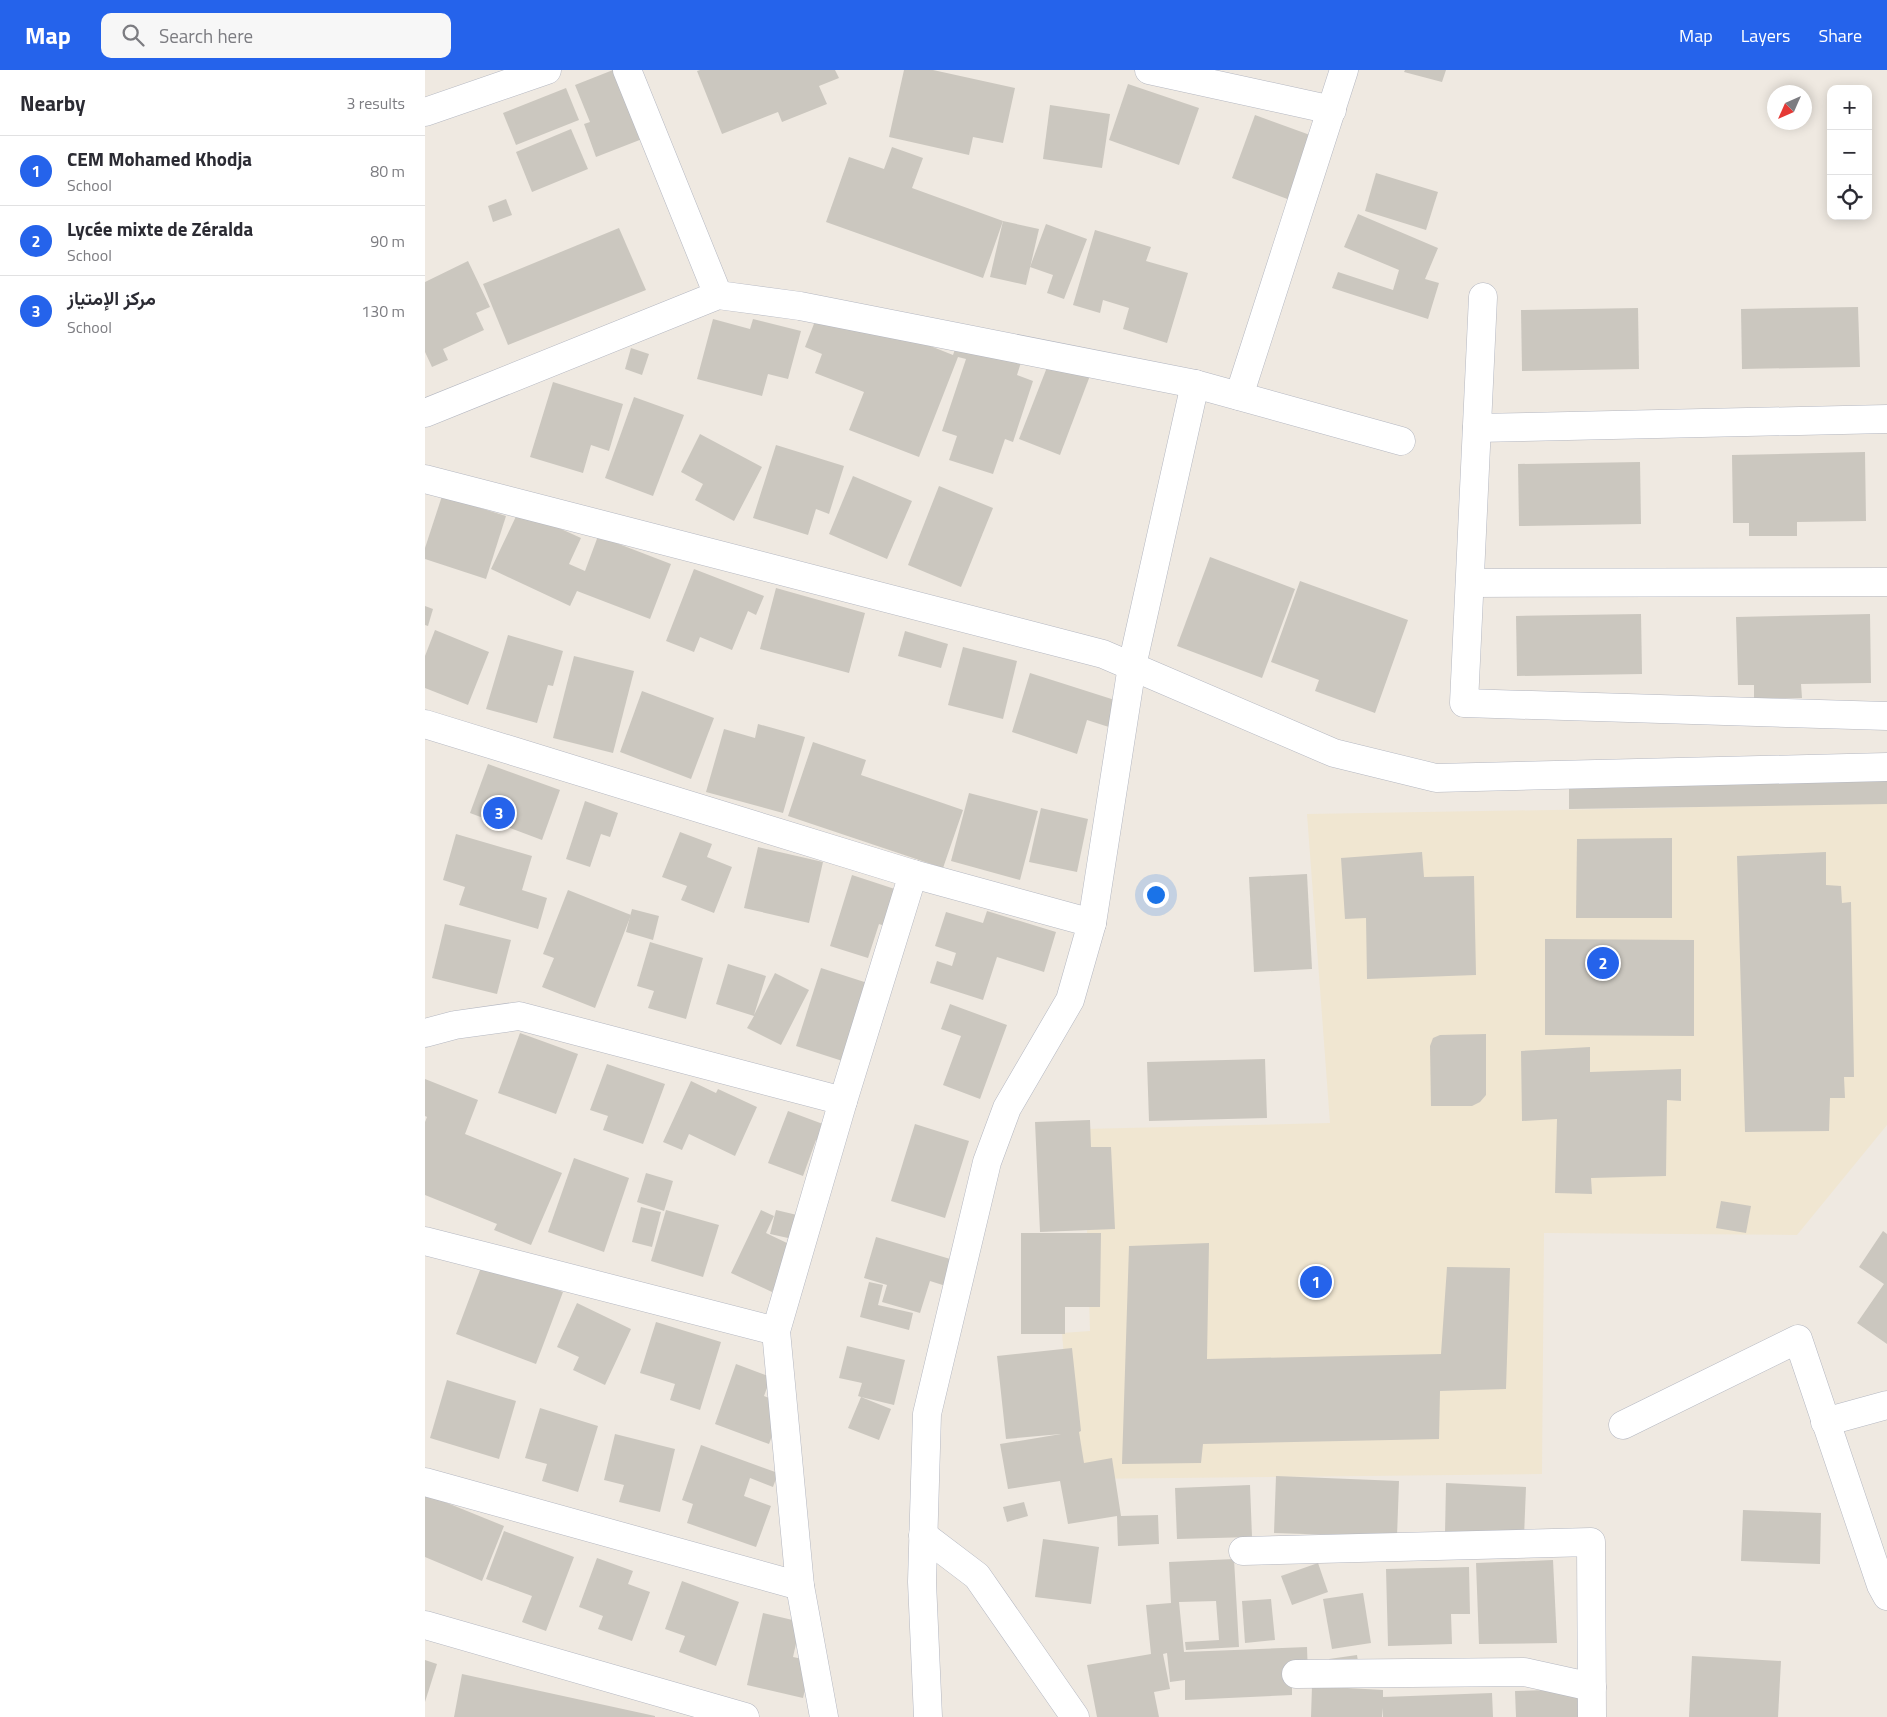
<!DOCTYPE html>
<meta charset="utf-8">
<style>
body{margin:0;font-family:"Titillium Web",Vazirmatn,sans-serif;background:#f7f7f7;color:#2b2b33}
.controls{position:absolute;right:15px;top:15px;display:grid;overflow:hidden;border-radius:10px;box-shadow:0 2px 12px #0003}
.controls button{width:45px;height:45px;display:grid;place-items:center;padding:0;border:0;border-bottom:1px solid #e1e1e2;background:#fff;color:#2b2b33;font:25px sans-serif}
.compass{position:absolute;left:1342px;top:15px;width:45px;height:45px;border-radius:50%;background:#fff;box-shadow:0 2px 12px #0003;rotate:225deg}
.you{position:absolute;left:730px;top:824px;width:18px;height:18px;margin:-12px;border:4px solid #fff;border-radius:50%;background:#1a73e8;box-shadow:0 0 0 8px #1a73e833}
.badge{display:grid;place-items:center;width:32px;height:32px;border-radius:50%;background:#2563eb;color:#fff;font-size:16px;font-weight:700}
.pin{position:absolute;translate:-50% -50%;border:2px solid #fff;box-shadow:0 1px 5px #0006}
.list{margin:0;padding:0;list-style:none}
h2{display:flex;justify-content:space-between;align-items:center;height:65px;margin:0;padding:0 20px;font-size:21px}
h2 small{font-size:16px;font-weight:400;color:#7c7c81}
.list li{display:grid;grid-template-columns:32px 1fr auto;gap:15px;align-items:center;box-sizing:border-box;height:70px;padding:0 20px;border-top:1px solid #e1e1e2}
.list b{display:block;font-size:19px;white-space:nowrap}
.list p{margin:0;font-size:16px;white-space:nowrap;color:#7c7c81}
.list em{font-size:16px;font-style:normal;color:#7c7c81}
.icon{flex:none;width:28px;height:28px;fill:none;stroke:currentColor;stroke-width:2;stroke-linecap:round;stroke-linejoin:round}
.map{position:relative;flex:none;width:1462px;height:1647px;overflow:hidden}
header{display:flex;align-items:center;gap:30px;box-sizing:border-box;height:70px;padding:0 25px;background:#2563eb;color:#fff}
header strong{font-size:24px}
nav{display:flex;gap:28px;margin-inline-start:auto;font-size:18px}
.search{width:350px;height:45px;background:#f7f7f7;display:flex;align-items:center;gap:12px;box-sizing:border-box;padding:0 18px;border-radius:10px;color:#7c7c81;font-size:19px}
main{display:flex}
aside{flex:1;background:#fff}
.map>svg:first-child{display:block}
</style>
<header>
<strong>Map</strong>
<div class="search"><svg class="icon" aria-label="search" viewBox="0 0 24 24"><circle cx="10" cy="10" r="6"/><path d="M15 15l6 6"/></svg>Search here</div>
<nav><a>Map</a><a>Layers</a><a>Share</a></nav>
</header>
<main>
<aside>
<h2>Nearby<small>3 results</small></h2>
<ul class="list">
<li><span class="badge">1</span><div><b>CEM Mohamed Khodja</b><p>School</p></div><em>80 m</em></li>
<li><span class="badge">2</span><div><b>Lycée mixte de Zéralda</b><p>School</p></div><em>90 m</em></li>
<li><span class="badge">3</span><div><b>مركز الإمتياز</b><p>School</p></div><em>130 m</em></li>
</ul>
</aside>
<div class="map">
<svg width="1462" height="1647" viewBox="0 0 1462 1647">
<rect width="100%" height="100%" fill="#efe9e1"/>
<path fill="#f0e6d1" d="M1462 730V1055L1372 1165 1119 1163 1117 1404 649 1409 637 1263 665 1261 659 1059 905 1053 882 744 1243 738Z"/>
<g fill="#cbc7bf">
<path d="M188 0H205L230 64 171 87 159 54 165 52 150 15Z"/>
<path d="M275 0H410L414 8 394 16 402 34 357 52 353 42 297 64 272 1Z"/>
<path d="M479 0H508L590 18 578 73 548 67 544 85 464 67Z"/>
<path d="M980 0H1021L1017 12 979 2Z"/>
<path d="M703 14 774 38 754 95 684 70Z"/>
<path d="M141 18 154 50 91 75 78 43Z"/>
<path d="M625 35 685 44 677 98 618 89Z"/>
<path d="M830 45 896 69 873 133 807 108Z"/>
<path d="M146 59 163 99 107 122 91 82Z"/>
<path d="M467 77 498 88 487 118 578 151 558 208 401 152 424 87 459 99Z"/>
<path d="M951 103 1013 122 1001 160 940 141Z"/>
<path d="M81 129 87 145 68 152 63 136Z"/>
<path d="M933 144 1013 178 1000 209 1014 213 1003 249 907 218 913 202 968 220 974 200 919 177Z"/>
<path d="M578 151 614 159 601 215 565 207Z"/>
<path d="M621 154 662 169 639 229 622 223 628 205 605 197Z"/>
<path d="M194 158 221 220 83 275 58 214Z"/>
<path d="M670 160 726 177 721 191 763 203 742 273 698 259 704 238 678 230 675 243 648 235Z"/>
<path d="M43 191 65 237 51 243 59 260 18 279 23 290 7 297 0 282V212Z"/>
<path d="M397 233 528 285 535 265 598 286 592 305 608 311 588 372 580 369 568 404 524 390 532 366 517 361 541 289 533 287 494 387 424 360 439 322 390 303 397 284 380 277Z"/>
<path d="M1433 237 1435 297 1317 299 1316 239Z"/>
<path d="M1213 238 1214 299 1097 301 1096 240Z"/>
<path d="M288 249 325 259 328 249 376 261 363 309 343 304 337 326 272 309Z"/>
<path d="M206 278 224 284 217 305 200 299Z"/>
<path d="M626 287 666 303 635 385 594 369Z"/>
<path d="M128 312 198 334 184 381 166 375 158 403 105 387Z"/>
<path d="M209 327 259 345 228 426 180 408Z"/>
<path d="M275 364 337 397 309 451 270 430 278 414 256 402Z"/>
<path d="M351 375 419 396 404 444 391 439 383 465 328 448Z"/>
<path d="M1440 382 1441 451 1372 452V466H1324V453H1308L1307 385Z"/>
<path d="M1215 392 1216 454 1094 456 1093 394Z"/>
<path d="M428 406 487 431 462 489 404 464Z"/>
<path d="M514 416 568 438 536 517 483 495Z"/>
<path d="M17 426 81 446 61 509 0 489V478Z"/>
<path d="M94 440 156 468 144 494 160 501 173 466 246 494 225 549 152 521 145 536 66 499Z"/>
<path d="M785 487 870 519 837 608 752 576Z"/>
<path d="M269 499 339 526 331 545 323 541 307 580 275 567 269 582 241 571Z"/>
<path d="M875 511 983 550 950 643 890 621 894 610 846 592Z"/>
<path d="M351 518 440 543 424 603 335 579Z"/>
<path d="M0 536 8 539 3 556 0 555Z"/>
<path d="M1216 544 1217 604 1092 606 1091 546Z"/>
<path d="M1445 544 1446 613 1376 614 1377 628H1329V615H1313L1311 547Z"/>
<path d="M10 560 64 582 43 635 0 618V586Z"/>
<path d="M480 561 523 574 516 598 473 586Z"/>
<path d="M83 565 138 581 128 616 123 615 112 653 61 639Z"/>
<path d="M538 577 592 591 578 649 523 635Z"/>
<path d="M149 586 209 601 188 683 128 668Z"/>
<path d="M605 603 696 632 687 658 662 650 652 684 587 662Z"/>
<path d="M217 621 289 648 266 709 195 682Z"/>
<path d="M333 654 380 667 358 743 281 722 299 659 330 668Z"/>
<path d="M388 672 441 690 436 705 538 740 518 798 363 746Z"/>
<path d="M1462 692V734L1144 739V697Z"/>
<path d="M63 694 135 720 117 770 45 743Z"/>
<path d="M544 723 613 741 595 810 526 791Z"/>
<path d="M160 731 193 743 185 767 176 764 165 797 141 789Z"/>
<path d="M616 738 663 749 652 802 604 792Z"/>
<path d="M255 762 287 774 282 787 307 797 289 843 256 830 262 816 237 807Z"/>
<path d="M31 764 107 786 97 820 122 828 113 859 34 835 40 817 18 810Z"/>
<path d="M1247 768V848H1151L1152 769Z"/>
<path d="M333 777 398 792 384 853 319 838Z"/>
<path d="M997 782 999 807 1049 806 1051 905 942 909 941 848 920 849 916 788Z"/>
<path d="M1401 782V815L1416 816 1417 833 1426 832 1429 1007H1419L1420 1028H1405L1404 1061 1320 1062 1312 786Z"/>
<path d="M882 804 887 899 829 902 824 807Z"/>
<path d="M427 805 482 823 471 860 454 854 443 888 405 876Z"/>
<path d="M143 820 206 845 170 938 117 917 129 888 118 884Z"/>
<path d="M207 839 234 846 228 870 201 862Z"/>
<path d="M562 841 631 862 619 902 572 887 558 930 505 913 512 891 527 896 531 883 510 876 521 842 558 853Z"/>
<path d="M20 854 86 870 72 924 7 908Z"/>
<path d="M1120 869 1269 870V966L1120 965Z"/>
<path d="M225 872 278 888 261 949 223 938 229 921 212 916Z"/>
<path d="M303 894 341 906 329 945 350 903 384 920 356 975 322 958 329 946 291 934Z"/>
<path d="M396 898 458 918 433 996 371 976Z"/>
<path d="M525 934 582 955 555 1029 518 1015 536 966 516 959Z"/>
<path d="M95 963 153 984 131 1044 73 1023Z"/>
<path d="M1061 964V1025L1055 1032 1047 1036H1006L1005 976 1008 968 1015 965Z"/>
<path d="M1165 977V1002L1256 999V1031L1242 1030 1241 1106 1166 1108 1167 1124 1130 1123 1132 1049 1097 1051 1096 981Z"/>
<path d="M840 989 842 1048 724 1051 722 992Z"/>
<path d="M182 994 240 1014 218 1074 178 1060 183 1046 165 1040Z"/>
<path d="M0 1009 53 1030 40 1064 137 1103 106 1175 69 1160 72 1154 0 1125V1052L2 1047 0 1046Z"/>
<path d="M266 1011 291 1023 293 1019 332 1037 310 1086 264 1064 257 1080 238 1072Z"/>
<path d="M363 1041 414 1060 409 1076 391 1070 378 1106 343 1093Z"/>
<path d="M665 1050 666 1077H686L690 1159 615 1162 610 1052Z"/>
<path d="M490 1054 544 1071 520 1148 466 1131Z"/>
<path d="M149 1088 204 1108 179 1182 123 1162Z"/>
<path d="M221 1103 248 1111 239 1141 212 1132Z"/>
<path d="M1296 1131 1326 1136 1321 1163 1291 1158Z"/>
<path d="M216 1137 236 1142 227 1177 207 1172Z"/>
<path d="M241 1140 294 1155 278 1207 226 1191Z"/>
<path d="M336 1140 349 1146 341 1163 362 1173 363 1168 345 1164 351 1140 389 1149 364 1185 347 1222 306 1203Z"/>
<path d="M1458 1161 1462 1164V1274L1432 1253 1459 1214 1434 1197Z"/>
<path d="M596 1163H676L675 1237H640V1264H596Z"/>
<path d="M451 1167 532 1191 524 1217 505 1211 495 1243 457 1232 462 1215 439 1208Z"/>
<path d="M784 1173 782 1289 1016 1284 1022 1197 1085 1198 1081 1319 1015 1321 1014 1369 778 1374 776 1393 697 1394 704 1176Z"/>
<path d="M58 1192 138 1222 111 1294 31 1264Z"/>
<path d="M444 1212 458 1215 453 1235 488 1243 484 1260 435 1247Z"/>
<path d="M152 1233 206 1259 180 1315 148 1300 154 1287 132 1277Z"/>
<path d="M231 1252 296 1272 275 1340 245 1330 250 1314 215 1303Z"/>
<path d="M422 1276 480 1290 469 1335 436 1327 466 1339 454 1370 423 1358 436 1327 433 1326 437 1313 414 1308Z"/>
<path d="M647 1278 656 1361 654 1362 659 1393 687 1388 696 1446 733 1445 734 1474 693 1476 692 1446 643 1454 635 1411 583 1419 575 1374 636 1364 581 1369 572 1286Z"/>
<path d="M311 1294 346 1307 339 1326 359 1334 344 1374 290 1354Z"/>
<path d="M22 1310 91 1331 74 1389 5 1368Z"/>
<path d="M115 1338 173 1356 153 1422 117 1411 122 1394 100 1388Z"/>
<path d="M190 1364 250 1379 235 1442 194 1432 199 1415 179 1410Z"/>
<path d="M276 1375 353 1403 348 1417 325 1408 319 1426 346 1436 331 1477 262 1453 268 1434 257 1430Z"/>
<path d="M851 1406 974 1411 972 1467 849 1463Z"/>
<path d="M1021 1413 1101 1417 1099 1467 1020 1464Z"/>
<path d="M825 1415 827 1467 752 1469 750 1418Z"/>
<path d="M0 1424 79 1456 57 1511 0 1487Z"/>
<path d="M599 1432 603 1446 582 1452 578 1437Z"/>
<path d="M1318 1440 1396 1443 1395 1494 1316 1491Z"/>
<path d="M79 1461 149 1487 121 1561 97 1552 107 1526 61 1509Z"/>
<path d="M618 1469 674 1477 666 1534 610 1527Z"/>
<path d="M172 1488 208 1501 203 1514 225 1522 207 1571 173 1559 178 1546 154 1537Z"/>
<path d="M809 1489 814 1577 761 1580 760 1572 794 1570 791 1531 754 1532 759 1582 882 1577 883 1607H867V1625L760 1630V1610L745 1612 742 1583 738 1584 745 1619 729 1622 734 1647H672L662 1595 726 1584 721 1535 746 1533 744 1492Z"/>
<path d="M1128 1490 1132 1573 1054 1574 1051 1493Z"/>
<path d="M893 1493 903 1522 867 1535 856 1506Z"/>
<path d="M1044 1497 1045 1544H1026L1027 1574 963 1576 961 1499Z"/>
<path d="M257 1511 314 1532 291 1596 254 1582 260 1566 240 1559Z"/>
<path d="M938 1523 946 1573 907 1579 898 1529Z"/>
<path d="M846 1529 850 1570 820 1573 817 1531Z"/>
<path d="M338 1543 376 1552 368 1587 387 1591 378 1628 322 1615Z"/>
<path d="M932 1585 934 1598 906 1602 904 1589Z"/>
<path d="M1267 1586 1356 1591 1353 1647H1264Z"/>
<path d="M0 1590 12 1594 0 1632Z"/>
<path d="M37 1604 230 1646V1647H29Z"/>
<path d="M887 1616 958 1620V1627L1067 1623 1068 1647H958L957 1638V1647H886Z"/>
<path d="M1154 1619 1155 1647H1091L1090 1621Z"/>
</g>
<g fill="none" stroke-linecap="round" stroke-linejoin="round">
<defs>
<g id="street">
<path d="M202 0 293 225"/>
<path d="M724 0 907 40"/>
<path d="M0 42 122 0"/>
<path d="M1058 227 1039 633 1462 646"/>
<path d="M814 326 919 0"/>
<path d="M0 343 293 225 375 236 770 314 976 371"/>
<path d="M1052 358 1462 349"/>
<path d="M0 409 678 584 909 683 1011 708 1462 697"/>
<path d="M1045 513 1462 512"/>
<path d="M0 654 488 804 667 853"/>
<path d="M0 963 30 955 94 946 418 1031"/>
<path d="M0 1171 351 1261"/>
<path d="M1400 1352 1462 1335"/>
<path d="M1198 1355 1373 1269 1456 1515 1462 1526"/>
<path d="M0 1412 375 1516"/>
<path d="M498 1465 552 1506 650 1647"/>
<path d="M818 1481 1166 1472 1167 1647"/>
<path d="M0 1555 320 1647"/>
<path d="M871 1604 1099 1602 1167 1617"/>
<path d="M399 1647 375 1516 351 1261 418 1031 488 804"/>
<path d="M503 1647 497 1512 502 1344 562 1092 582 1038 645 930 667 853 707 596 770 314"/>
</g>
</defs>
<use href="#street" stroke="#b4b7c1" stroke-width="29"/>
<use href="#street" stroke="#fff" stroke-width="28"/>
</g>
</svg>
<div class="controls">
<button>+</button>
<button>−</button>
<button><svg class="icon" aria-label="locate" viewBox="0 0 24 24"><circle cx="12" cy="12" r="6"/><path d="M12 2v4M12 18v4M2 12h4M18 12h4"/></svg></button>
</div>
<svg class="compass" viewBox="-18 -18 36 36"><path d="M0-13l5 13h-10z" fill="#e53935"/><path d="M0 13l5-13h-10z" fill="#7c7c81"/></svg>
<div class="you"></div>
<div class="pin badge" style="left:891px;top:1212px">1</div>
<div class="pin badge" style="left:1178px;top:893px">2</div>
<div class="pin badge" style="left:74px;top:743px">3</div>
</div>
</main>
